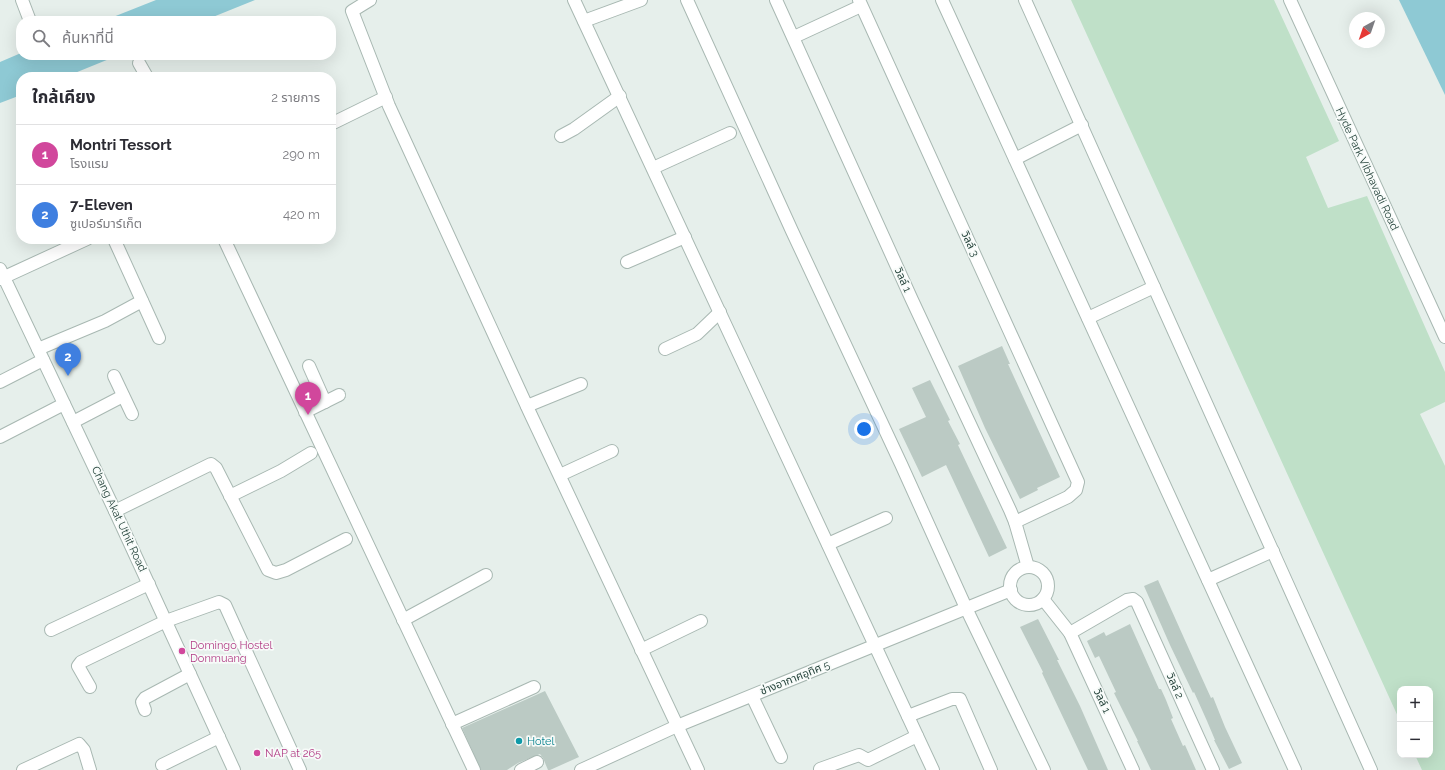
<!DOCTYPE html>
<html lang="th">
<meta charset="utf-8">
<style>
body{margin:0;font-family:Raleway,"Noto Sans Thai",sans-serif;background:#f7f7f7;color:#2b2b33}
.controls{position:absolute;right:12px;bottom:12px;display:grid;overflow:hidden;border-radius:8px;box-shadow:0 4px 16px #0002}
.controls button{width:36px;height:36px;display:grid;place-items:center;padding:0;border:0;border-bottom:1px solid #e1e1e2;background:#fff;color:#2b2b33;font:20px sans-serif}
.compass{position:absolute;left:1349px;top:12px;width:36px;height:36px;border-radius:50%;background:#fff;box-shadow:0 4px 16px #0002;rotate:220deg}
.you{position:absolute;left:864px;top:429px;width:14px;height:14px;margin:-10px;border:3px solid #fff;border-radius:50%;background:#1a73e8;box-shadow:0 0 0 6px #1a73e833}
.badge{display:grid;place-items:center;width:26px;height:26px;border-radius:50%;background:#0f766e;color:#fff;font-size:13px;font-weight:700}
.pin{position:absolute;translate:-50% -33px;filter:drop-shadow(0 1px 2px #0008)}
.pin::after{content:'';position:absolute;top:21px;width:14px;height:12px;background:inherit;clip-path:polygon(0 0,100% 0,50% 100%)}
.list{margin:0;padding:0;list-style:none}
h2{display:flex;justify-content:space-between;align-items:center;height:52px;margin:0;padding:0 16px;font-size:17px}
h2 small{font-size:13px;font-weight:400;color:#7c7c81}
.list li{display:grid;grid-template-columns:26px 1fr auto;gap:12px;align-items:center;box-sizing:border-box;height:60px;padding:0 16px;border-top:1px solid #e1e1e2}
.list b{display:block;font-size:15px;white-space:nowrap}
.list p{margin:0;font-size:13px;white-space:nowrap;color:#7c7c81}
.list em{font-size:13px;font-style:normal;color:#7c7c81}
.icon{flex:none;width:22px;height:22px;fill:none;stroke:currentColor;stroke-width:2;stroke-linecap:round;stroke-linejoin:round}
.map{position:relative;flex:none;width:1445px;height:770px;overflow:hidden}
.search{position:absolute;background:#fff;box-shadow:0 4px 16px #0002;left:16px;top:16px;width:320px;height:44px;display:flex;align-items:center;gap:10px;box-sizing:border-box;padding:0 14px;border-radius:16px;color:#7c7c81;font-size:15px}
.panel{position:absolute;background:#fff;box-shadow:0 4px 16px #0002;left:16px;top:72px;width:320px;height:172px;border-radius:16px}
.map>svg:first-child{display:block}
</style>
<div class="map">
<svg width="1445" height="770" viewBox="0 0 1445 770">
<rect width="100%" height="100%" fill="#e6efeb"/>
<path fill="#bfe0c8" d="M1071 0H1274L1339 141 1306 157 1328 208 1367 196 1445 372V402L1420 414 1445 466V770H1422L1415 755H1430V689H1400V721Z"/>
<g fill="#8ec9d4">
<path d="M156 0H255L203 21H103Z"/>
<path d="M1399 0H1445V95Z"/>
<path d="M21 53V55H119L65 77H21V95L0 103V62Z"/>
</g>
<g fill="#bbcac4">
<path d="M1002 346 1010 364H1008L1060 477 1037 488 1038 490 1020 499 985 428 958 366Z"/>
<path d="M930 380 950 420 948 421 960 444 958 445 1007 548 989 557 946 465 922 477 899 429 926 417 912 388Z"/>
<path d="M1158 580 1201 676 1211 698 1213 697 1225 727 1242 763 1229 769 1214 740H1215L1207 721 1194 692 1193 693 1170 645 1144 586Z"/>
<path d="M1038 619 1059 660H1057L1080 706 1108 770H1088L1042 673 1043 672 1020 627Z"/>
<path d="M1130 624 1159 689H1161L1166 700 1173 718 1171 719 1183 746 1185 745 1196 770H1151L1137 741H1138L1114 693 1116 692 1099 656 1095 658 1087 641 1104 632 1106 636Z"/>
<path d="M545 691 579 757 550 770H548L543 758 540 754 518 763 507 770H481L462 728Z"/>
</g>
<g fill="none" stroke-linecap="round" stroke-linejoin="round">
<defs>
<g id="minor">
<path d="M22 0 30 21"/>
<path d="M370 0 352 11 389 106 530 413 698 770"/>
<path d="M574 0 933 770"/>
<path d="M687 0 792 231 901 464 966 608 1044 770"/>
<path d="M776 0 912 300 1010 510 1015 522 1028 567"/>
<path d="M859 0 1078 482 1076 490 1068 497 1015 522"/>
<path d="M942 0 1295 770"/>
<path d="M1025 0 1371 770"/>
<path d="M1290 0 1445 337"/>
<path d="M584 21 641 0"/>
<path d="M794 37 861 6"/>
<path d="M139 63 147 77"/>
<path d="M331 124 386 97"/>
<path d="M561 136 574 129 620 96"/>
<path d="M1015 159 1082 125"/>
<path d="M653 168 730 133"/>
<path d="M114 239 159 338"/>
<path d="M224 239 474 770"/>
<path d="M627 262 685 237"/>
<path d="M0 269 115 511 234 770"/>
<path d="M0 279 87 239"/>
<path d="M1088 318 1154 287"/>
<path d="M38 349 105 321 142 301"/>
<path d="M665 349 697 334 720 312"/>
<path d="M309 366 325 402"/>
<path d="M114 376 132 414"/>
<path d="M0 382 43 360"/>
<path d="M527 406 581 384"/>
<path d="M305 412 339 395"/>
<path d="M73 422 123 396"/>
<path d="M0 437 64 404"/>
<path d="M560 475 612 451"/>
<path d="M230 496 281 471 311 453"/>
<path d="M115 511 211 464 216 468 268 570 276 573 286 570 346 539"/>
<path d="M828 544 886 518"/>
<circle cx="1029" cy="586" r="19"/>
<path d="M1208 580 1273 551"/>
<path d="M1043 599 1070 633 1133 770"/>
<path d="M403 620 486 575"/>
<path d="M51 630 149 584"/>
<path d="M1070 633 1127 600 1133 599 1137 602 1213 770"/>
<path d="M641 650 701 621"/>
<path d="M90 687 78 666 81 662 166 621 219 602 225 605 300 770"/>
<path d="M752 696 781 757"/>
<path d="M145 710 142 702 145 698 190 674"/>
<path d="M908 716 952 699H960L991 770"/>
<path d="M452 724 534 687"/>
<path d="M162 765 219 737"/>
<path d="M820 769 859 755 868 760 917 736"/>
<path d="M23 770 79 744 84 750 90 770"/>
<path d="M521 770 537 762"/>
<path d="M581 770 677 726 1011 590"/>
</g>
</defs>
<use href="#minor" stroke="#a8b8b2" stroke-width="14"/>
<use href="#minor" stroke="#fff" stroke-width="12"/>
</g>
<g fill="#d1479c" stroke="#f7fbf9" stroke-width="1.5">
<circle cx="182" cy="651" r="4"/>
<circle cx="257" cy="753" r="4"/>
</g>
<circle fill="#0f9aa8" stroke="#f7fbf9" stroke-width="1.5" cx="519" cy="741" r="4"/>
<g text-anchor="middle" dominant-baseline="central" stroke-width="3.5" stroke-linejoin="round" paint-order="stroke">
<g font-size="11" fill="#24423a" stroke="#f7fbf9">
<text transform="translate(1367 169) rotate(65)">Hyde Park Vibhavadi Road</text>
<text transform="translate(970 244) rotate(65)">วิลล์ 3</text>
<text transform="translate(903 280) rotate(66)">วิลล์ 1</text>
<text transform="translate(119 519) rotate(65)">Chang Akat Uthit Road</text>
<text transform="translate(795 678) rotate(-22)">ช่างอากาศอุทิศ 5</text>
<text transform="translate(1175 686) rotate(66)">วิลล์ 2</text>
<text transform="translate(1102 701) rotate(65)">วิลล์ 1</text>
</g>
<g font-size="11" fill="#b23c85" stroke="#f7fbf9" text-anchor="start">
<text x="190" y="645">Domingo Hostel<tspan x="190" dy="13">Donmuang</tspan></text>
<text x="265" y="753">NAP at 265</text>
</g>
<g font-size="11" fill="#0d838f" stroke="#f7fbf9" text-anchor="start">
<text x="527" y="741">Hotel</text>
</g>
</g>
</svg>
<div class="controls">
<button>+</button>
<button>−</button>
</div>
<svg class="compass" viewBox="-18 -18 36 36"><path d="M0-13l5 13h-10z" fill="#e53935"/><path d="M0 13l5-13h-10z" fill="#7c7c81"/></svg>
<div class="you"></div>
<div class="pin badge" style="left:308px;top:415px;background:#d1479c">1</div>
<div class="pin badge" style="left:68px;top:376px;background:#3f7fe0">2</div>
<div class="search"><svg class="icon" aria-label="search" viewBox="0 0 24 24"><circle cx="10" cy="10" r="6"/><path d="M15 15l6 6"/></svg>ค้นหาที่นี่</div>
<section class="panel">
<h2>ใกล้เคียง<small>2 รายการ</small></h2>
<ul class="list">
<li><span class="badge" style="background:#d1479c">1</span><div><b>Montri Tessort</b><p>โรงแรม</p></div><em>290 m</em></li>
<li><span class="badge" style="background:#3f7fe0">2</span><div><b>7-Eleven</b><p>ซูเปอร์มาร์เก็ต</p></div><em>420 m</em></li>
</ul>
</section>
</div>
